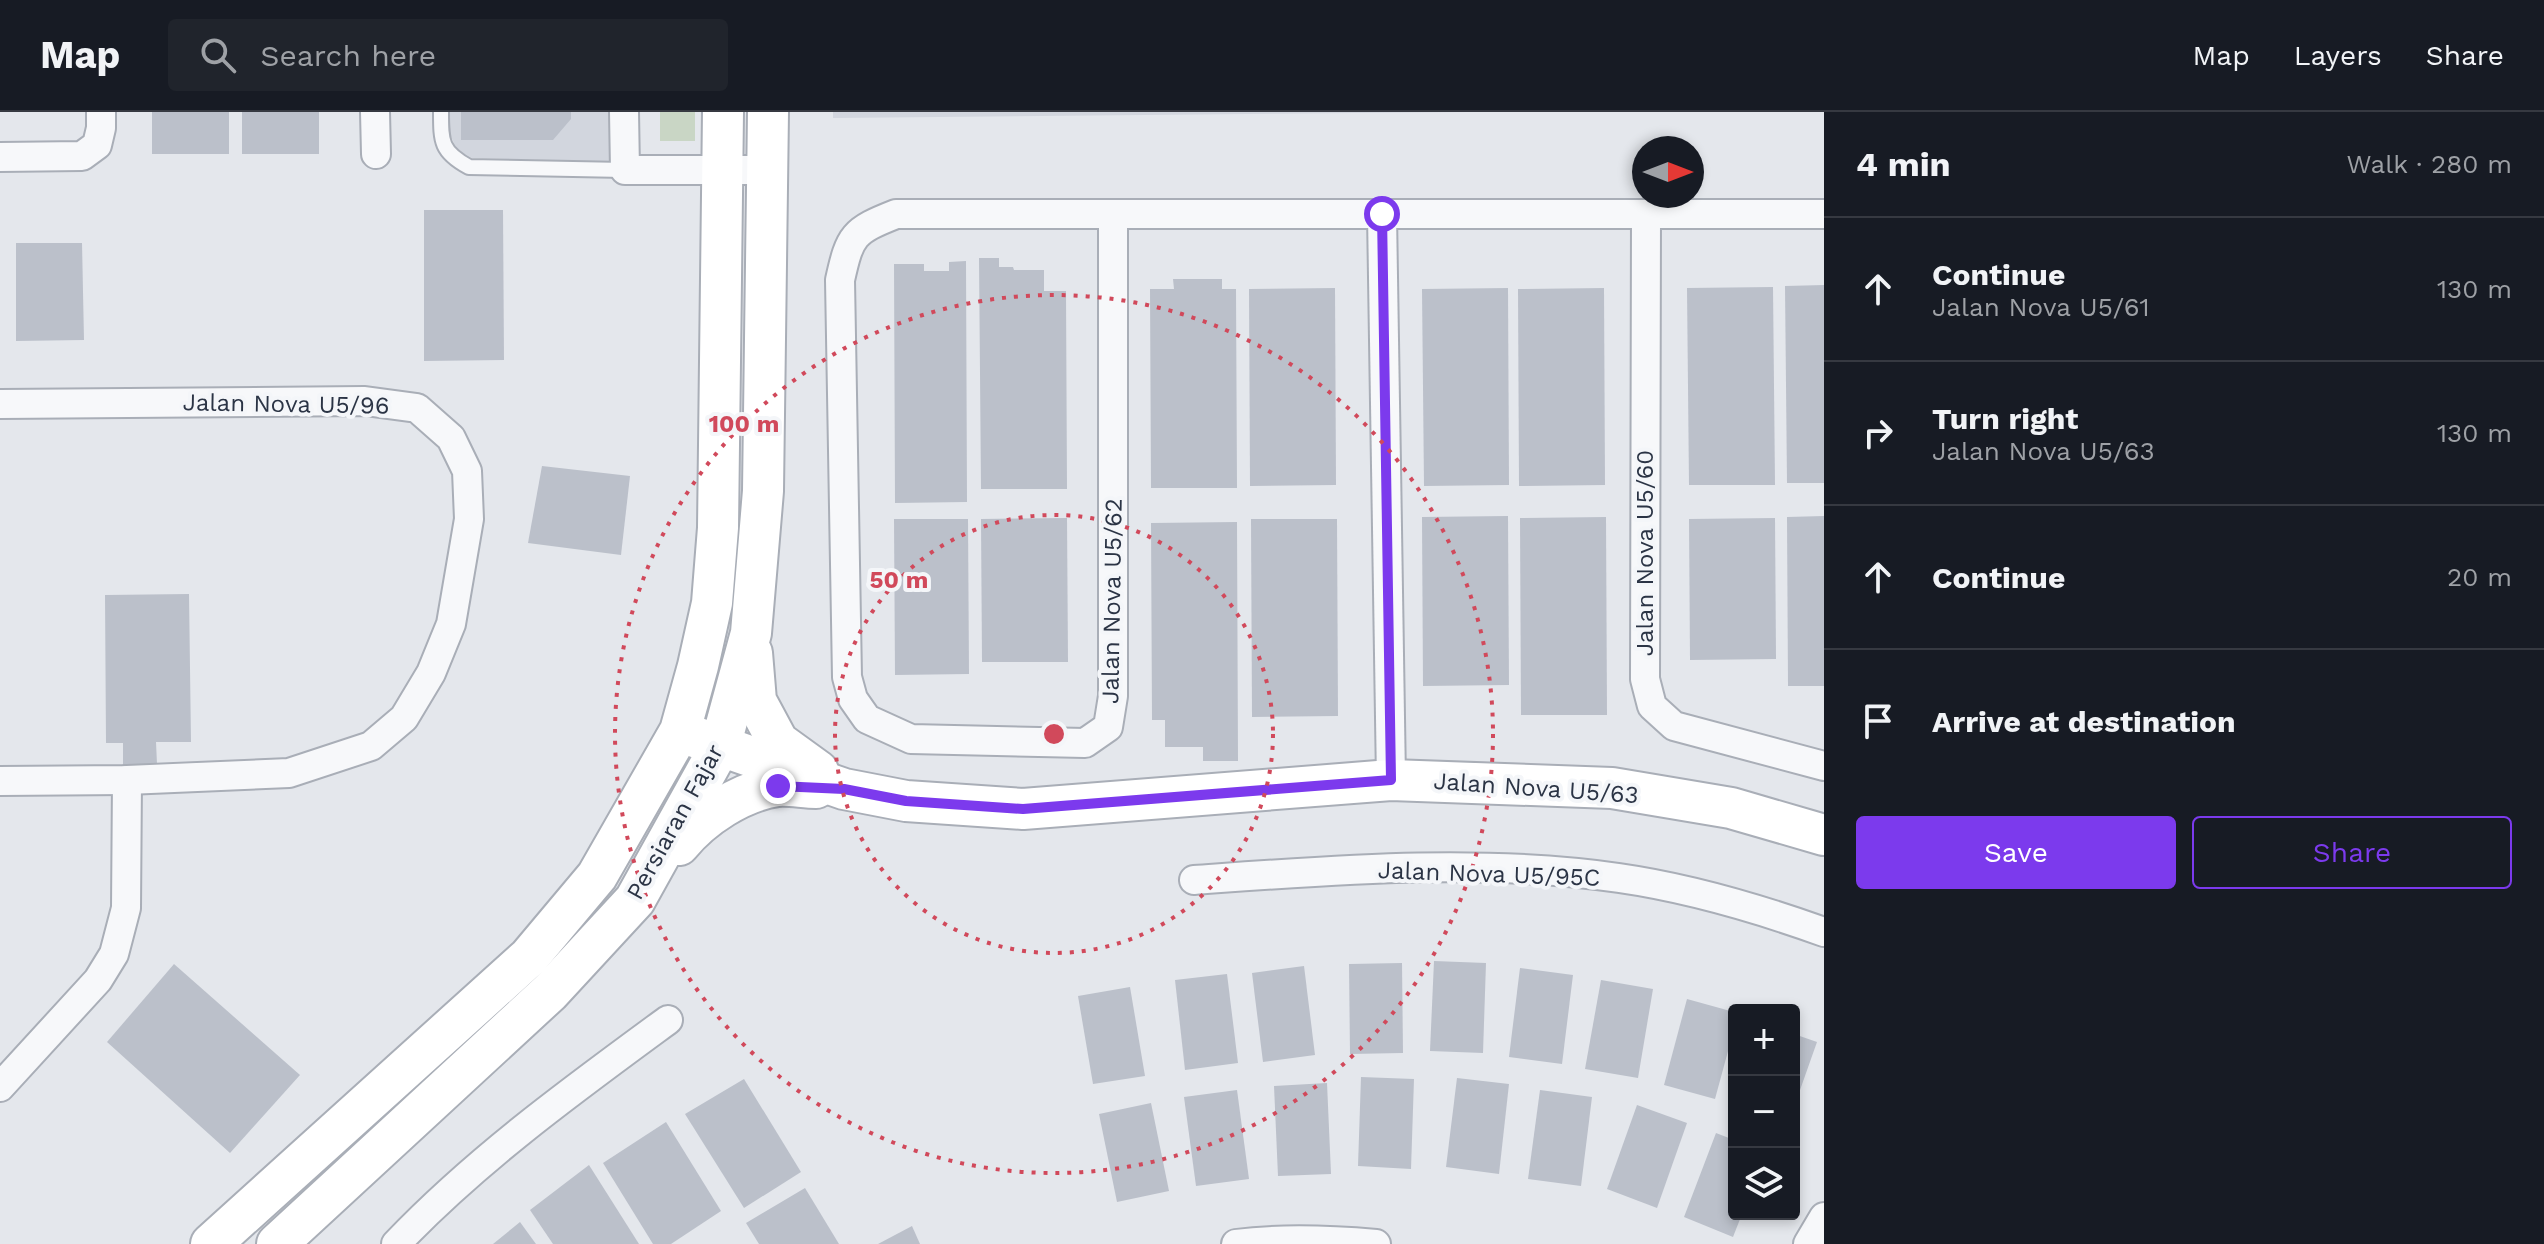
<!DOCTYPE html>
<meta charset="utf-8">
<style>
body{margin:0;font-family:"Work Sans",sans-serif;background:#20242c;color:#f1f3f6}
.controls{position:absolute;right:24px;bottom:24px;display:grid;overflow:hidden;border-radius:8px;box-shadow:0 4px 12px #0003}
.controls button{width:72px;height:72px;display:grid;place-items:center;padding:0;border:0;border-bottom:2px solid #363941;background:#171b24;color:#f1f3f6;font:40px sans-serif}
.compass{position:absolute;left:1632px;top:24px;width:72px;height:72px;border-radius:50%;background:#171b24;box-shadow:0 4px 12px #0003;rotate:90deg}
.stop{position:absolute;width:24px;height:24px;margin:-18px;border:6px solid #7c3aed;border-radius:50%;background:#fff}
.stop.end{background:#7c3aed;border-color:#fff;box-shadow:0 2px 8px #0008}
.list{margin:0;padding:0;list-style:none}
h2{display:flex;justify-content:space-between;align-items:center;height:104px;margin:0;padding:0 32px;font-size:34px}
h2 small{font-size:26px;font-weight:400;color:#9ea1a6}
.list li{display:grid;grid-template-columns:52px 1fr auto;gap:24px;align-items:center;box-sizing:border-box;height:144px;padding:0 32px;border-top:2px solid #363941}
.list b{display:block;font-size:30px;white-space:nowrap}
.list p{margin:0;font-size:26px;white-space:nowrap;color:#9ea1a6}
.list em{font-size:26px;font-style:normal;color:#9ea1a6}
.actions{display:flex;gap:16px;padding:24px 32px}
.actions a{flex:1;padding:18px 0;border:2px solid #7c3aed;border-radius:8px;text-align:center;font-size:28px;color:#7c3aed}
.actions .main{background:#7c3aed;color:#fff}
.icon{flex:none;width:44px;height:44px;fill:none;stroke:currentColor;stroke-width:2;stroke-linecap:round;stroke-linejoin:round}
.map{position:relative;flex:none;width:1824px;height:1132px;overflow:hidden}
header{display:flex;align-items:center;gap:48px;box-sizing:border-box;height:112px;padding:0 40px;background:#171b24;border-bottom:2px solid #363941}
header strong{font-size:38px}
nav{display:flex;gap:44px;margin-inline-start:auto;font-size:28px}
.search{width:560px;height:72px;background:#20242c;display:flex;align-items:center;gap:20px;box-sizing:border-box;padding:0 28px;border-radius:8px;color:#9ea1a6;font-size:30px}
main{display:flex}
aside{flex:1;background:#171b24}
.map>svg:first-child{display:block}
</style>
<header>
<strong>Map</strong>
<div class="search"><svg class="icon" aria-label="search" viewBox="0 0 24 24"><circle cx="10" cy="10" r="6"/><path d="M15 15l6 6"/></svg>Search here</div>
<nav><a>Map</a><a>Layers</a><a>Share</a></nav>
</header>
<main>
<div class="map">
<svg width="1824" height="1132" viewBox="0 0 1824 1132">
<rect width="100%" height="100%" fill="#e4e7ec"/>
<g fill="#d2d6de">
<path d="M449 0H613L614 50 472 46 457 38 449 20Z"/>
<path d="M833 0H1467L833 6Z"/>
</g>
<rect fill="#c9d6c5" x="660" y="0" width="35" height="29"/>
<g fill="#bbc0ca">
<rect x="152" y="0" width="77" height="42"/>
<rect x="242" y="0" width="77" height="42"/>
<path d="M461 0H571V7L553 28H461Z"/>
<path d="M424 98H503L504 248 424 249Z"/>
<path d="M16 131H82L84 228 16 229Z"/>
<path d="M979 146H999V155H1013L1014 158H1044V179H1066L1067 377H981Z"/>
<path d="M966 149 967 390 895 391 894 152H924V159H949V150Z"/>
<path d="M1173 167H1222V177H1236L1237 376H1151L1150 177H1174Z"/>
<path d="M1824 173V371H1787L1785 174Z"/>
<path d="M1773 175 1775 373H1689L1687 176Z"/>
<path d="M1335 176 1336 373 1250 374 1249 177Z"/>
<path d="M1508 176 1509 373 1424 374 1422 177Z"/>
<path d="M1604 176 1605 373 1519 374 1518 177Z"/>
<path d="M542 354 630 364 621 443 528 431Z"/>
<path d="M1508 404 1509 573 1423 574 1422 405Z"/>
<path d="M1824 404V574H1788L1787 405Z"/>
<path d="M1606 405 1607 603H1521L1520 406Z"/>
<path d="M1067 406 1068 550H982L981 407Z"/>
<path d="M1775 406 1776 547 1690 548 1689 407Z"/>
<path d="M894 407H968L969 562 895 563Z"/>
<path d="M1251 407H1337L1338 604 1252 605Z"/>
<path d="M1237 410 1238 649H1203V635H1165V608H1152L1151 411Z"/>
<path d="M189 482 191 630H156L157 652 123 653V631H106L105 483Z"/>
<path d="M1434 849 1486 851 1483 941 1430 939Z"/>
<path d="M1402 851 1403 941 1350 942 1349 852Z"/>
<path d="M174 852 300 963 230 1041 107 930Z"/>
<path d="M1304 854 1315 943 1263 950 1252 861Z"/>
<path d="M1520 856 1573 863 1562 952 1509 945Z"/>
<path d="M1227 862 1238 951 1185 958 1175 868Z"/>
<path d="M1601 868 1653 877 1638 966 1585 957Z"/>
<path d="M1130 875 1145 964 1093 972 1078 884Z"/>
<path d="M1687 887 1734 900V917L1715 987 1664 973Z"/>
<path d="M1794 922 1817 930 1794 995Z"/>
<path d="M1361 965 1414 967 1411 1057 1358 1054Z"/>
<path d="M1457 966 1509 972 1499 1062 1446 1055Z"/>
<path d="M744 967 801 1060 744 1096 685 1002Z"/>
<path d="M1327 971 1331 1062 1278 1064 1274 974Z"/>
<path d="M1237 978 1249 1067 1196 1074 1184 985Z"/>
<path d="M1540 978 1592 985 1581 1074 1528 1067Z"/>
<path d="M1151 991 1169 1079 1117 1090 1099 1002Z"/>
<path d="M1637 993 1687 1011 1657 1096 1607 1077Z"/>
<path d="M666 1010 721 1099 671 1132H653L603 1051Z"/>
<path d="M1716 1021 1734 1028V1102H1742L1733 1125 1684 1105Z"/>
<path d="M589 1053 639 1132H553L530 1098Z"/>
<path d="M805 1076 839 1132H759L746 1111Z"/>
<path d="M520 1110 536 1132H493Z"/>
<path d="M912 1114 920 1132H878Z"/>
</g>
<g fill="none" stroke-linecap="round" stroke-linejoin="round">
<defs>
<path id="lane" d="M441 0C441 30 441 40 469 55L625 58"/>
<g id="street">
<path d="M375 0 376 42"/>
<path d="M624 0 625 58H768"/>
<path d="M0 45 82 44 97 33 101 16V0"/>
<path d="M1113 102V584L1108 615 1085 631 911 627 867 607 853 587 847 565 840 168C850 123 853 119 896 102 1205 102 1515 102 1824 102"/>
<path d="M1382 102 1391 668"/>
<path d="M1646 102 1645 567 1652 594 1674 614 1824 654"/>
<path d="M0 292 365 289 417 296 451 326 467 359 469 407 451 512 431 561 404 606 371 634 289 661 127 668 0 669"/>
<path d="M1194 768C1335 758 1479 746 1619 766 1689 776 1757 796 1824 820"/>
<path d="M0 975 98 868 114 842 126 796 127 668"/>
<path d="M396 1132C477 1047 574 977 668 908"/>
<path d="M1236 1132C1282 1126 1330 1128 1376 1132"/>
<path d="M1808 1132 1824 1105"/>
</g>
<g id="secondary">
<path d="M752 541 756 589 778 630 818 659"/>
<path d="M695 625 844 677 906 689 1023 697 1391 668 1612 676 1731 696 1824 723"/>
<path d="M679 733C702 705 741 679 778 674 790 673 804 676 816 676"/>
<path d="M211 1132 529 845 597 764 680 619 698 554 712 491 718 416 723 0"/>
<path d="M277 1132 550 880 635 788 720 635 751 521 763 379 768 0"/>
</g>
</defs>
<use href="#lane" stroke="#a9aeb7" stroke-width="18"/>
<use href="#street" stroke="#a9aeb7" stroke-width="32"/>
<use href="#secondary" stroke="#a9aeb7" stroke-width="44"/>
<use href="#lane" stroke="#f7f8fa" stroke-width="14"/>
<use href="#street" stroke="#f7f8fa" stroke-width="28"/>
<use href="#secondary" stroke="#fff" stroke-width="40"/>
</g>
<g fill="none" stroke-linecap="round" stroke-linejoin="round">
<path stroke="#7c3aed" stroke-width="10" d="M778 674 844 677 906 689 1023 697 1391 668 1382 102"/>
</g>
<g fill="none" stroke="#d1495b" stroke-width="4" stroke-dasharray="4 8">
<circle cx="1054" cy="622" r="219"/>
<circle cx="1054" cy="622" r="439"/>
</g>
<g text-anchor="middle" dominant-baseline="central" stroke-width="8" stroke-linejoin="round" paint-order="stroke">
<g font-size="24" fill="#2b3445" stroke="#f4f6f9">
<text transform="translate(286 292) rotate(1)">Jalan Nova U5/96</text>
<text transform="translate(1645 441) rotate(-90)">Jalan Nova U5/60</text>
<text transform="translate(1112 489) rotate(-89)">Jalan Nova U5/62</text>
<text transform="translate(1536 676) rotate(4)">Jalan Nova U5/63</text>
<text transform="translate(675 710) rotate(-61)">Persiaran Fajar</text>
<text transform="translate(1489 762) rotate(2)">Jalan Nova U5/95C</text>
</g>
</g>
<circle cx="1054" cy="622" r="12" fill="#d1495b" stroke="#f4f6f9" stroke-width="4"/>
<g font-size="24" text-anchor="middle" font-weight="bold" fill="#d1495b" stroke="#f4f6f9" stroke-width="8" stroke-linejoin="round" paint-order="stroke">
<text x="744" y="320">100 m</text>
<text x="899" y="476">50 m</text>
</g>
</svg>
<div class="controls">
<button>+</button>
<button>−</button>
<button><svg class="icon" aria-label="layers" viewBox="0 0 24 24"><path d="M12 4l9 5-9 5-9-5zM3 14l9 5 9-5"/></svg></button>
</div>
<svg class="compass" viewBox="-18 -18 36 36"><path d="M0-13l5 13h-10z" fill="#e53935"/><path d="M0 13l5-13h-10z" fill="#9ea1a6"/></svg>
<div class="stop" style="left:1382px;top:102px"></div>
<div class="stop end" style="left:778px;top:674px"></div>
</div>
<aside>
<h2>4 min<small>Walk · 280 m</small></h2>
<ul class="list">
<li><svg class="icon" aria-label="ahead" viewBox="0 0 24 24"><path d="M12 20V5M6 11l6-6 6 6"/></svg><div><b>Continue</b><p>Jalan Nova U5/61</p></div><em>130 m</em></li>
<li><svg class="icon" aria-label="right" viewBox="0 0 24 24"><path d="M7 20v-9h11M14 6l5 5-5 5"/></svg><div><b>Turn right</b><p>Jalan Nova U5/63</p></div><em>130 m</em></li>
<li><svg class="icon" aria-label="ahead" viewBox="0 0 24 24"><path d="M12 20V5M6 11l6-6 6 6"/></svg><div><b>Continue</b></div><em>20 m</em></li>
<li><svg class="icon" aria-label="arrive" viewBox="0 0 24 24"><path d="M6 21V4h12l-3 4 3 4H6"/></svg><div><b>Arrive at destination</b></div></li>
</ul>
<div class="actions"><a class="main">Save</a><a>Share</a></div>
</aside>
</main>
